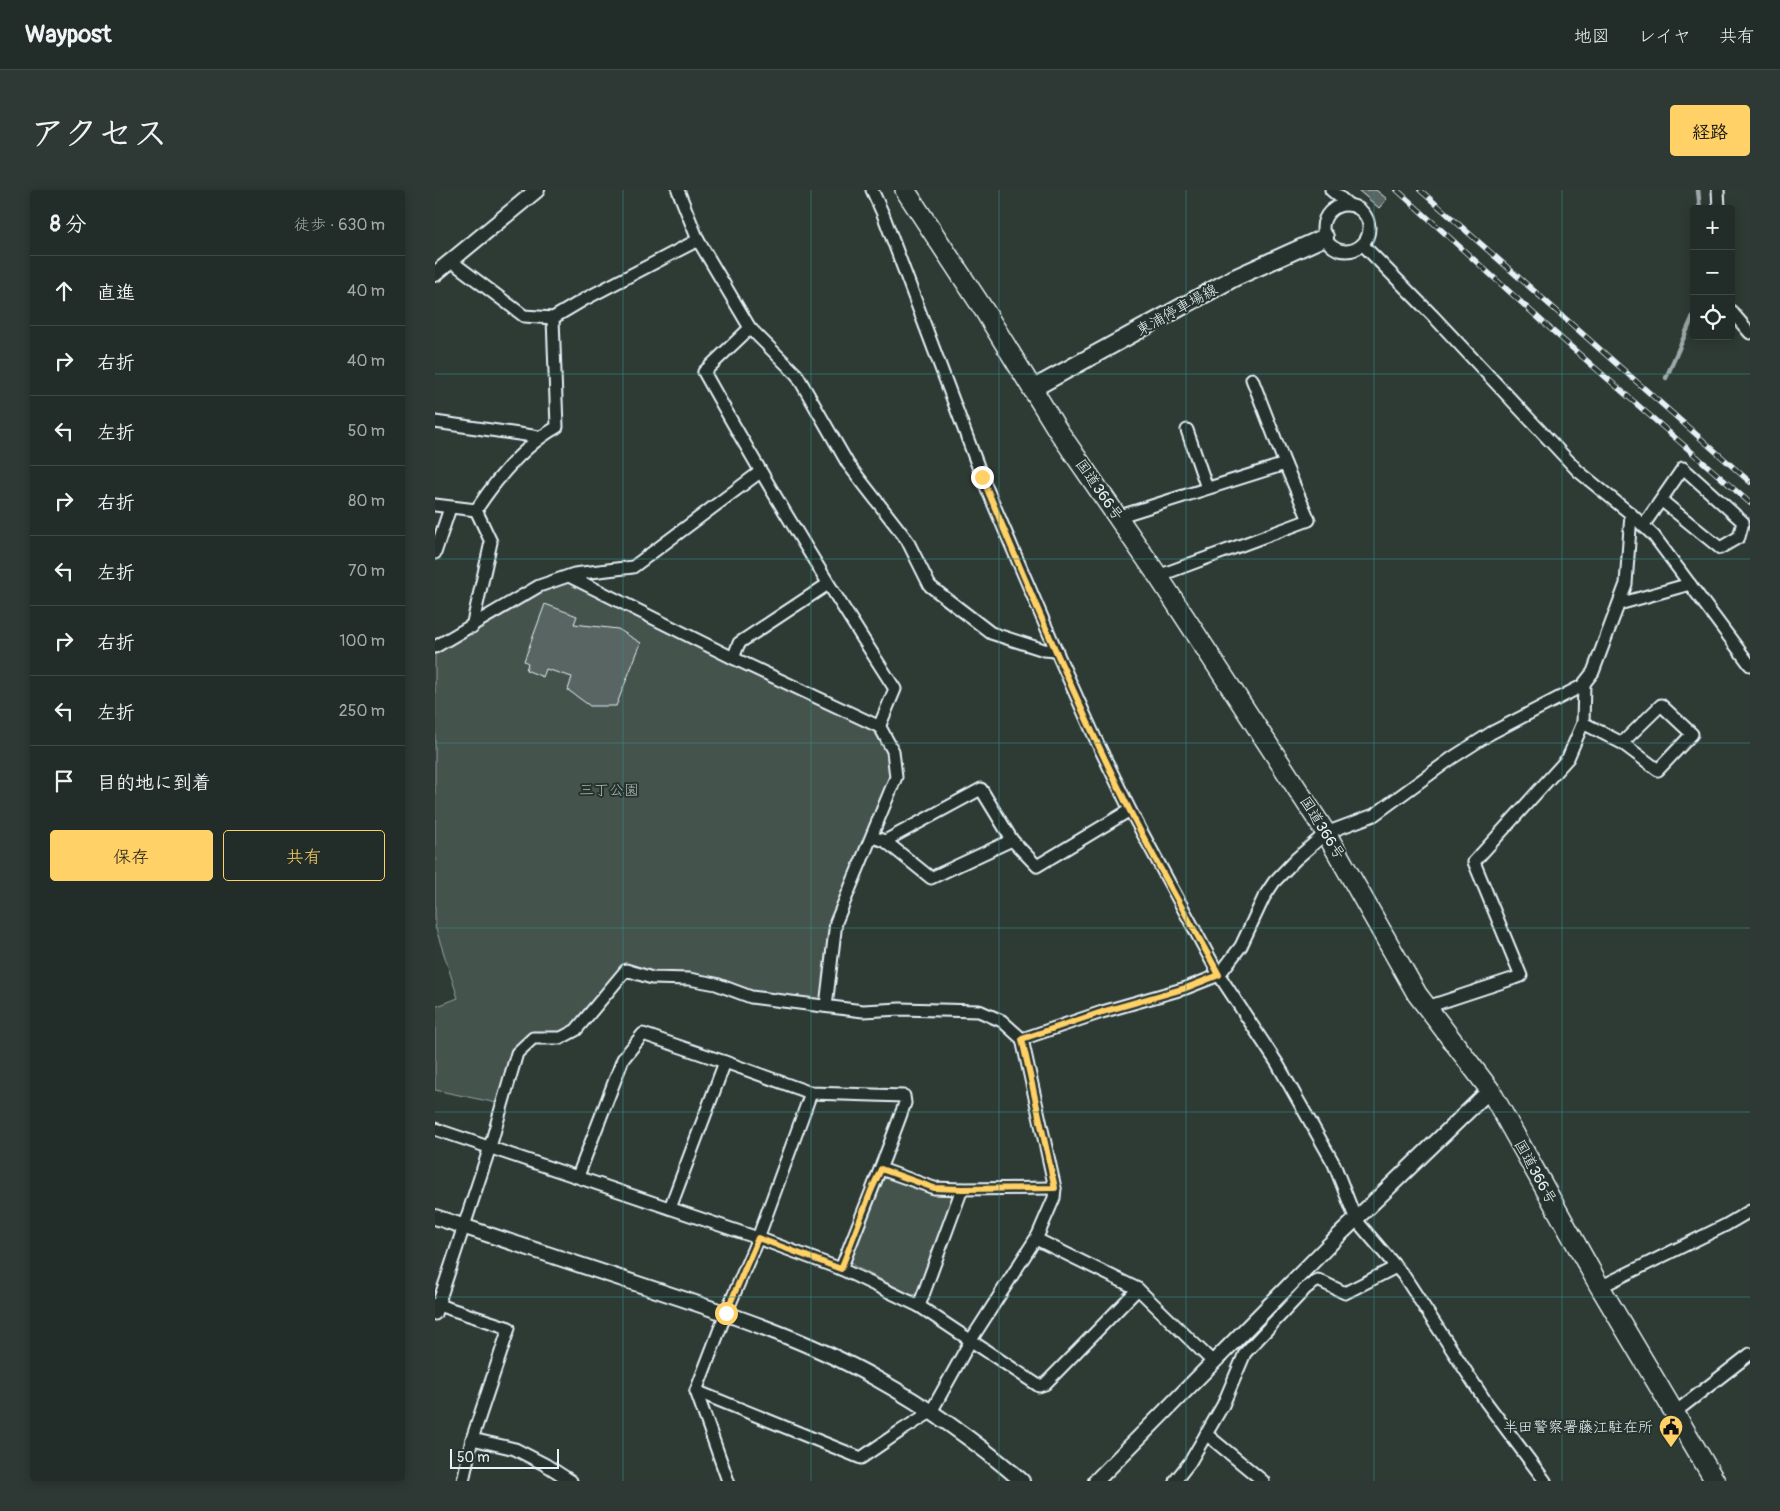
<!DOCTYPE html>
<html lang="ja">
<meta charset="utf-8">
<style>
body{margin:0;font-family:Pangolin,"Klee One",sans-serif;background:#2e3834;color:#f1f3f6}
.controls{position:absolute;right:15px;top:15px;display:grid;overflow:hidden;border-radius:5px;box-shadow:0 2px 12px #0003}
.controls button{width:45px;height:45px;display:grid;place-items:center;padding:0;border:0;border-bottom:1px solid #3f4845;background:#222c28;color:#f1f3f6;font:25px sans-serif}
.scale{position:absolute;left:15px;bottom:12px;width:109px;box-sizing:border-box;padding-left:5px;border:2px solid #e8f1f8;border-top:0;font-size:14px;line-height:18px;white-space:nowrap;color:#e8f1f8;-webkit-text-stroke:4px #26332d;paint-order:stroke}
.stop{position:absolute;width:15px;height:15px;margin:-11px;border:4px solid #ffd166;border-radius:50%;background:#fff}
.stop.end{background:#ffd166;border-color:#fff;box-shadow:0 1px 5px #0008}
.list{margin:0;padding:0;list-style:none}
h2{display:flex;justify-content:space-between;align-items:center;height:65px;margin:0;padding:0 20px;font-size:21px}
h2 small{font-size:16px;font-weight:400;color:#a2a7a8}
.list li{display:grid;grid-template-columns:32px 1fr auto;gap:15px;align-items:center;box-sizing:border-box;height:70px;padding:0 20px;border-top:1px solid #3f4845}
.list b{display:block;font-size:19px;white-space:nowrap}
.list em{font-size:16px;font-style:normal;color:#a2a7a8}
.actions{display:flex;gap:10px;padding:15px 20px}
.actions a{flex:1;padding:11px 0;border:1px solid #ffd166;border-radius:5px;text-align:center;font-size:18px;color:#ffd166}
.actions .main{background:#ffd166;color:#111}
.icon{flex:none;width:28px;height:28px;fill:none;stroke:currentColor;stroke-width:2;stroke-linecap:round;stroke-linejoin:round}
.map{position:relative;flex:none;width:1315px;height:1291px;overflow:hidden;border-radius:5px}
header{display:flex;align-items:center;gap:30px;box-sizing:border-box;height:70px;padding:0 25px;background:#222c28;border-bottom:1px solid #3f4845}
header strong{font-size:24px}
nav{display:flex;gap:28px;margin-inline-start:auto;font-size:18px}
.intro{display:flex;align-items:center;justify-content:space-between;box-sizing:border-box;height:120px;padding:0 30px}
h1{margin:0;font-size:35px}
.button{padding:12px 22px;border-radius:5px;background:#ffd166;color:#111;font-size:18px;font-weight:700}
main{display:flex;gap:30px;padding:0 30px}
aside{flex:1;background:#222c28;border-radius:5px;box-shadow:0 2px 12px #0003}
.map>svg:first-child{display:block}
</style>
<header>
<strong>Waypost</strong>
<nav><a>地図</a><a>レイヤ</a><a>共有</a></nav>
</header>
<div class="intro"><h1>アクセス</h1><a class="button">経路</a></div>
<main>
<aside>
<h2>8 分<small>徒歩 · 630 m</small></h2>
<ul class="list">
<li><svg class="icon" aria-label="ahead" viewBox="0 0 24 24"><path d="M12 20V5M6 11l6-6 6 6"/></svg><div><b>直進</b></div><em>40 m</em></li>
<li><svg class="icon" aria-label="right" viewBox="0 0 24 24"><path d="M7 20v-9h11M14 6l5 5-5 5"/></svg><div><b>右折</b></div><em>40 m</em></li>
<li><svg class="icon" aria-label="left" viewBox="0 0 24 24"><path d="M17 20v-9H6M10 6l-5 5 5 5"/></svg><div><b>左折</b></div><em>50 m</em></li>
<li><svg class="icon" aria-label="right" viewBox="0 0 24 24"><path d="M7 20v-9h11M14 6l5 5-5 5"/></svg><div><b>右折</b></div><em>80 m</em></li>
<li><svg class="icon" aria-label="left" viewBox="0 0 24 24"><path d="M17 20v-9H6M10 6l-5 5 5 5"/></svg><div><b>左折</b></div><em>70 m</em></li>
<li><svg class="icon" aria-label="right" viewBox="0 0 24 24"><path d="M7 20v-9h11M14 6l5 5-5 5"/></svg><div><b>右折</b></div><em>100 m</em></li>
<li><svg class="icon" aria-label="left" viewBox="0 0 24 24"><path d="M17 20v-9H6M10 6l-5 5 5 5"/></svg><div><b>左折</b></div><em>250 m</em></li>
<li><svg class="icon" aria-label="arrive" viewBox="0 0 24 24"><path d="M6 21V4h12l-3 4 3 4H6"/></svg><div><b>目的地に到着</b></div></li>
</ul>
<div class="actions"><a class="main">保存</a><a>共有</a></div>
</aside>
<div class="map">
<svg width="1315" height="1291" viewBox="0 0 1315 1291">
<rect width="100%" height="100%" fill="#2e3b35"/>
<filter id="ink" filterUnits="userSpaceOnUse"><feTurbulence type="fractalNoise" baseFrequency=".02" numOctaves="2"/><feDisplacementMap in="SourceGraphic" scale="10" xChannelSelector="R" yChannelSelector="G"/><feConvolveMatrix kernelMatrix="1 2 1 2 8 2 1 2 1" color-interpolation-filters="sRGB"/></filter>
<g filter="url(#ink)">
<g fill="#45524e" stroke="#96a2a3">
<path d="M134 386 444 537 461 587 401 732 391 816 191 780 141 840 98 848 82 863 67 914 0 900V817L23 808 0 736V457Z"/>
<path d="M455 987 495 1004H516L517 1010 483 1104 477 1105 419 1076 416 1072 449 989Z"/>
</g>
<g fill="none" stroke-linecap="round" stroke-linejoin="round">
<g stroke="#9da8a9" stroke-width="4.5">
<path d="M1263 0 1265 19"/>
<path d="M1231 188 1259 124"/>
</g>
</g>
<g fill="#596563" stroke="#e8f1f8">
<path d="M923 0H941L952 9 944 18Z"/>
<path d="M110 414 142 426 139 434 183 439 206 453 181 516H155L133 500 137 487 111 479 108 487 91 480 93 473 89 471Z"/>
</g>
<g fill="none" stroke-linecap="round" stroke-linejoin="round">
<defs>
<g id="minor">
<path d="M243 0 263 50 315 138 362 185 413 274 472 350 495 396 556 443 609 460 622 461"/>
<path d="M437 0 448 24 547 287 624 467 661 550 695 620 784 785 842 873 899 974 921 1030 969 1086 1051 1212 1110 1291"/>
<path d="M896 0 914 15"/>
<path d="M1283 0 1284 19"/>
<circle cx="911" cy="38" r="23"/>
<path d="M928 55 998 126 1143 281 1196 324 1219 346 1315 475"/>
<path d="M16 71 89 126 118 128 122 237C88 256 62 288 41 320"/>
<path d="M1296 121 1315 143"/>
<path d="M118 128 150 109 263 50"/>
<path d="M315 138 269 182C329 290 393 395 460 499L444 537"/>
<path d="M817 189 850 274"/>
<path d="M0 232 105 247"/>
<path d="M752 240 772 298"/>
<path d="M0 315 41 320"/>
<path d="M682 327 850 274 874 330 723 386"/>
<path d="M1208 336 1248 278 1308 332 1304 347 1285 358 1226 310"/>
<path d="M0 363 15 318"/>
<path d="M134 386 298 468 445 537 458 561 461 587 401 732 391 816"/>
<path d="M1184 414 1255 394"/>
<path d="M37 437 56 352 41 320"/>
<path d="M0 457 104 396 139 384 198 377 325 282"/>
<path d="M298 468 304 453 393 394"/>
<path d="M1149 494 1148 533 1187 553 1223 580 1257 544 1226 515 1187 553"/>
<path d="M437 647 450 651 496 688 577 650 602 676 695 620"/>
<path d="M450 651 546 599 577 650"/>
<path d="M992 817 1086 786 1039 672 1133 568 1148 533"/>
<path d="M587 849 667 822 751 798 784 785 806 756 829 707 839 692 861 669 891 643 939 625 1017 568 1056 543 1147 496 1158 482 1191 394 1196 324"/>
<path d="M0 939 323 1048 406 1079 484 1116 604 1196 610 1194 703 1099"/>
<path d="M446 979 499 998 527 999 620 998"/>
<path d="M143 986 188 869 208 844 290 872"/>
<path d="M235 1018 290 872 376 903 469 906 470 913C450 969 427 1024 406 1079"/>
<path d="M601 1049 703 1099 779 1173"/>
<path d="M1165 1097 1291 1035 1315 1021"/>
<path d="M0 1114 74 1138 37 1249 28 1291"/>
<path d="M484 1116 527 999"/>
<path d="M0 1124 55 957 82 863 98 848H126L141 840 191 780 217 788 254 789 281 794 316 807 428 821 465 819 544 821 567 831 587 849 620 998 619 1008 603 1045 536 1150 496 1222 467 1240 426 1268 261 1201 291 1123 323 1048 376 903"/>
<path d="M261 1201 293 1291"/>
<path d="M1239 1223 1315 1164"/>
<path d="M771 1244 828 1291"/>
<path d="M37 1249 80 1259 111 1275 136 1291"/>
<path d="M740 1291 755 1272 788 1215 810 1163 871 1098 883 1090 910 1103 961 1077"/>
</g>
<g id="tertiary">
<path d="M0 84 102 0"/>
<path d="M0 1027C72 1051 143 1074 215 1098 291 1123 373 1150 442 1189 494 1218 543 1253 587 1291"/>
<path d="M661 1291 895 1054 1055 900"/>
</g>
<path id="secondary" d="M597 199 799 88 890 47"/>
<path id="trunk" d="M470 0 549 120 622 239 723 386 891 643 982 804 1055 900 1165 1097 1280 1291"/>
</defs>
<use href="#minor" stroke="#e8f1f8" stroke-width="15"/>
<use href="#tertiary" stroke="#e8f1f8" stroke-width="18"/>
<use href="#secondary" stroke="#e8f1f8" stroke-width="20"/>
<use href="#trunk" stroke="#e8f1f8" stroke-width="22"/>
<use href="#minor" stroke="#26332d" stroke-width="11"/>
<use href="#tertiary" stroke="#26332d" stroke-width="14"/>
<use href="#secondary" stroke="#26332d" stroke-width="16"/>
<use href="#trunk" stroke="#26332d" stroke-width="19"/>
<defs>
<g id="rail">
<path d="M962 0 1119 142 1315 313"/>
<path d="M985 0 1315 292"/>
</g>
</defs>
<use href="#rail" stroke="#e8f1f8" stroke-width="5.5"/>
<use href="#rail" stroke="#26332d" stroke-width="4" stroke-dasharray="11" stroke-linecap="butt"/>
</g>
</g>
<g fill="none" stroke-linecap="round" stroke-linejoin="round" filter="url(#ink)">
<path stroke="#ffd166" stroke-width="6" d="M291 1123 323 1048 406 1079 436 1001 446 979 499 998 527 999 620 998 587 849 667 822 751 798 784 785C754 729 722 675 694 619 640 510 594 399 547 287"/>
</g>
<path fill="none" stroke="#3a8f8a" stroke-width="1" stroke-opacity="0.55" d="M188 0V1291M376 0V1291M564 0V1291M751 0V1291M939 0V1291M1127 0V1291M0 184H1315M0 369H1315M0 553H1315M0 738H1315M0 922H1315M0 1107H1315"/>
<defs>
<symbol id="civic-pin" viewBox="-11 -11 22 30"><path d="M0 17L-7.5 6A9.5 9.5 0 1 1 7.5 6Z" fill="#ffd166" stroke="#26332d"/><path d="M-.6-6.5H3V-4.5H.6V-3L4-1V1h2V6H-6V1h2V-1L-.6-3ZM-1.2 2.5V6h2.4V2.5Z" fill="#111"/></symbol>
</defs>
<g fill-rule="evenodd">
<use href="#civic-pin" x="1222" y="1223" width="28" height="38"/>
</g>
<g text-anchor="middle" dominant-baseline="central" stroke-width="4" stroke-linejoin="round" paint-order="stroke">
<g font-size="15" fill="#e8f1f8" stroke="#26332d">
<text transform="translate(742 120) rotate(-29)">東浦停車場線</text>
<text transform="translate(664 300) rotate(55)">国道366号</text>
<text transform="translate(887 638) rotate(58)">国道366号</text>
<text transform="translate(1100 982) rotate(61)">国道366号</text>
</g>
<g font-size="15" fill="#afb9bc" stroke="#26332d">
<text x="174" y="600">三丁公園</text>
</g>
<g font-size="15" fill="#e8f1f8" stroke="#26332d" text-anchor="end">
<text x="1218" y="1237">半田警察署藤江駐在所</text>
</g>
</g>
</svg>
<div class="controls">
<button>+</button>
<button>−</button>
<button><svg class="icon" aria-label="locate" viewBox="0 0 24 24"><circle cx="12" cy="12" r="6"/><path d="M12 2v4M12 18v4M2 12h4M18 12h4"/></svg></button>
</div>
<div class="scale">50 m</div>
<div class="stop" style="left:291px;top:1123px"></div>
<div class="stop end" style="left:547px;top:287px"></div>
</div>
</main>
